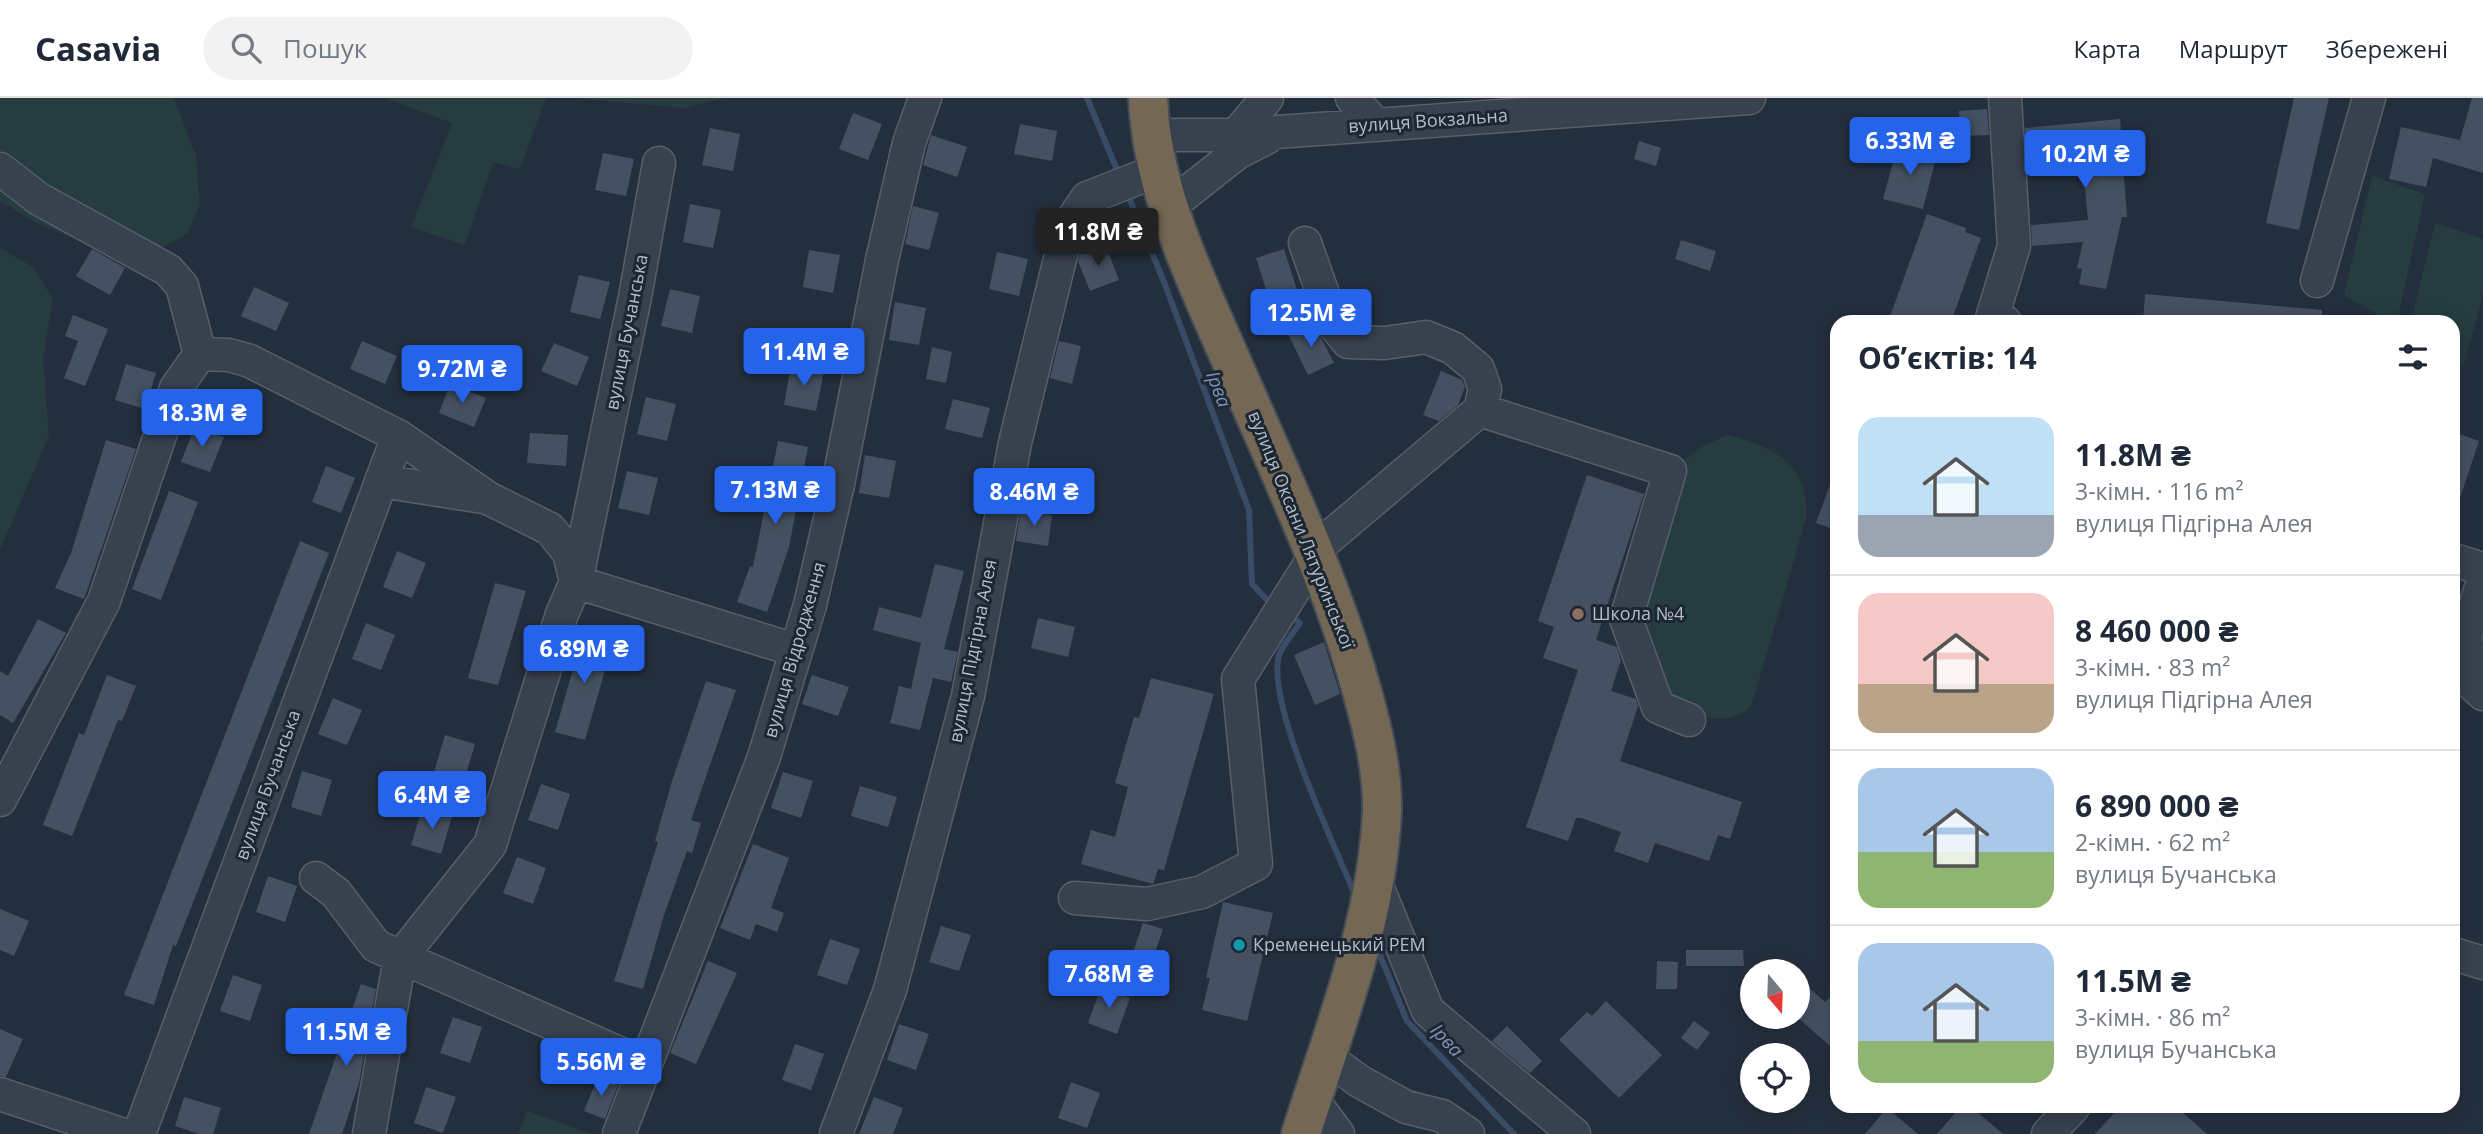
<!DOCTYPE html>
<html lang="uk">
<head>
<meta charset="utf-8">
<style>
  :root { --surface:#fff; --page:#f2f2f3; --text:#1f2937; --muted:#747a83; --line:#e0e1e3; --accent:#2563eb }
  body { margin:0; font-family:"Open Sans",sans-serif; background:var(--page); color:var(--text); height:100vh; display:flex; flex-direction:column; font-size:26px; white-space:nowrap }
  * { box-sizing:border-box; margin:0 }
  p { font-size:23px; color:var(--muted) }
  .icon { flex:none; width:38px; height:38px; fill:none; stroke:currentColor; stroke-width:2; stroke-linecap:round; stroke-linejoin:round }
  .map { position:relative; flex:1; overflow:hidden }
  .drawer { position:absolute; left:1830px; top:217px; width:630px; height:798px; display:flex; flex-direction:column; background:var(--surface); border-radius:21px; box-shadow:0 4px 18px #0003 }
  .drawer>* { flex:none }
  .needle { width:46px; rotate:161deg }
  .fabs { position:absolute; left:1740px; top:861px; display:grid; gap:14px }
  .fabs a { display:grid; place-items:center; width:70px; height:70px; border-radius:50%; background:var(--surface); box-shadow:0 4px 18px #0003; font-size:35px }
  .price { position:absolute; translate:-50% -60px; padding:0 16px; border-radius:7px; background:var(--accent); color:#fff; font-size:23px; line-height:46px; filter:drop-shadow(0 2px 4px #0008) }
  .price::after { content:''; position:absolute; left:50%; top:42px; width:21px; height:16px; margin-left:-10px; background:inherit; clip-path:polygon(0 0,100% 0,50% 100%) }
  .price.on { background:#222; color:#fff }
  ul { padding:0; list-style:none }
  li { display:flex; align-items:center; gap:21px; height:175px; padding:0 28px }
  li+li { border-top:2px solid var(--line) }
  li span { display:grid; place-items:center; flex:none; width:196px; height:140px; border-radius:21px; color:#555 }
  li>.icon { margin-inline-start:auto }
  span .icon { width:84px; height:84px; fill:#fffc; stroke-width:1 }
  li b { font-size:30px }
  h2 { display:flex; justify-content:space-between; align-items:center; height:84px; padding:0 28px; font-size:30px }
  header { display:flex; align-items:center; gap:42px; box-sizing:border-box; height:98px; padding:0 35px; background:var(--surface); border-bottom:2px solid var(--line) }
  header strong { font-size:33px }
  nav { display:flex; gap:38px; margin-inline-start:auto; font-size:24px }
  .search { width:490px; height:63px; background:var(--page); display:flex; align-items:center; gap:18px; box-sizing:border-box; padding:0 24px; border-radius:38px; color:var(--muted); font-size:26px }
  .map>svg:first-child { display:block }
  .green { fill:#263c3f }
  .lines { fill:none; stroke-linecap:round; stroke-linejoin:round }
  .stream { stroke:#394c67; stroke-width:6 }
  .building { fill:#455162 }
  .minor-casing { stroke:#565f6c; stroke-width:35 }
  .highway-casing { stroke:#434c59; stroke-width:42 }
  .minor { stroke:#38414e; stroke-width:32 }
  .highway { stroke:#746855; stroke-width:38 }
  .education-dot { fill:#8d6e63; stroke:#1d2633; stroke-width:2.5 }
  .culture-dot { fill:#0f9aa8; stroke:#1d2633; stroke-width:2.5 }
  .labels { text-anchor:middle; stroke-width:6; stroke-linejoin:round; paint-order:stroke }
  .street-label { font-size:18px; fill:#b4bcc9; stroke:#1d2633 }
  .poi-label { font-size:18px; fill:#b4bcc9; stroke:#1d2633; text-anchor:start }
  .water-label { font-size:19px; font-style:italic; fill:#7c92b1; stroke:#1d2633 }
</style>
</head>
<body>
<header>
<strong>Casavia</strong>
<div class="search"><svg class="icon" aria-label="search" viewBox="0 0 24 24"><circle cx="10" cy="10" r="6"/><path d="M15 15l6 6"/></svg>Пошук</div>
<nav><a>Карта</a><a>Маршрут</a><a>Збережені</a></nav>
</header>
<div class="map">
<svg width="2483" height="1036" viewBox="0 0 2483 1036">
  <rect width="100%" height="100%" fill="#242f3e"/>
  <!-- green -->
  <path class="green" d="M0 0H174L196 58 200 106 188 135 162 150 68 138 36 125 0 103Z
    M384 0H546L520 71 493 64 465 147 411 129 452 25Z
    M573 0H726L685 10Z
    M2372 78 2425 96 2397 224H2390L2344 197Z
    M2435 125 2483 141V196L2463 270 2454 264V224H2411Z
    M0 150 33 169 53 201 43 260 49 338 0 452Z
    M1728 337C1774 348 1811 367 1806 421L1751 609C1719 633 1697 615 1663 602L1635 521 1683 363 1703 348Z
    M527 1013 592 1036H518Z"/>
  <g class="lines">
    <!-- stream -->
    <path class="stream" d="M1087 0 1120 79
      M1127 95 1164 184 1249 412 1252 486 1267 502
      M1296 522 1300 525C1293 536 1279 550 1278 562 1270 613 1334 746 1355 797
      M1379 855 1407 923 1514 1036"/>
  </g>
  <!-- building -->
  <path class="building" d="M2294 0H2329L2299 132 2266 125Z
    M2472 0H2483V75L2433 60 2426 89 2389 81 2401 29 2460 42Z
    M1987 11 1989 37 1960 38 1959 13Z
    M853 15 882 26 868 62 839 51Z
    M2120 21 2127 119H2122L2106 191 2079 186 2082 171 2077 170 2083 144 2032 148 2031 127 2088 122 2083 67 2028 72 2025 30Z
    M1020 26 1057 33 1052 63 1014 56Z
    M710 30 740 36 733 73 702 67Z
    M931 37 967 49 957 79 923 67Z
    M1639 43 1661 50 1656 68 1634 61Z
    M1898 46 1937 56 1923 111 1883 101Z
    M603 55 634 61 626 98 595 92Z
    M690 106 721 112 713 150 683 144Z
    M913 108 939 115 929 152 905 146Z
    M1927 116 1966 130 1965 134 1981 140 1951 224H1888Z
    M1681 142 1716 153 1710 173 1675 161Z
    M1105 146 1119 182 1090 193 1078 163 1080 156Z
    M92 151 125 170 110 197 76 178Z
    M1284 151 1298 195 1270 204 1256 160Z
    M809 152 840 157 833 195 803 189Z
    M997 154 1028 161 1019 198 989 191Z
    M579 177 610 184 600 221 570 214Z
    M254 189 289 205 276 233 241 218Z
    M670 191 700 198 692 235 661 228Z
    M2145 196 2322 212V224H2143Z
    M895 204 926 210 919 247 889 242Z
    M73 217 108 231 85 288 64 280 78 243 65 238Z
    M1313 224 1334 265 1308 277 1288 236Z
    M362 243 397 258 385 286 350 271Z
    M1059 243 1081 248 1072 286 1050 280Z
    M554 245 589 259 577 288 541 273Z
    M932 249 952 254 946 285 926 281Z
    M126 266 156 275 145 311 115 302Z
    M791 267 824 273 816 313 784 307Z
    M1441 273 1462 282 1465 289 1458 307 1439 323 1423 317Z
    M450 286 486 300 474 329 439 315Z
    M646 299 676 306 667 343 637 336Z
    M953 301 990 310 982 340 945 331Z
    M195 328 224 339 210 374 181 364Z
    M2454 334 2479 343 2457 409H2454Z
    M530 335 568 337 566 368 527 365Z
    M106 342 136 351 84 501 55 490 71 455Z
    M778 343 808 349 789 449 767 514 737 504 750 468 753 469Z
    M865 357 896 363 889 400 859 395Z
    M326 368 355 380 341 415 312 404Z
    M627 373 658 380 649 417 618 410Z
    M1835 373H1838V433L1816 425Z
    M1587 377 1644 396 1596 542 1617 549 1621 562 1611 593 1636 601 1638 608 1620 663 1742 704 1730 741 1718 737 1709 763 1655 745 1648 765 1614 753 1621 734 1581 720H1576L1568 743 1526 729 1578 572 1543 560 1554 529 1538 523Z
    M169 393 198 404 161 502 132 491Z
    M1021 412 1052 417 1048 448 1016 443Z
    M300 443 329 455 239 687 176 848 173 847 154 907 124 897Z
    M397 453 426 465 412 500 383 489Z
    M935 466 964 473 944 551 958 554 951 584 933 580 920 632 890 625 899 588 911 591 921 545 873 532 879 509 921 520Z
    M495 485 526 493 498 587 468 580Z
    M1038 520 1075 529 1068 559 1031 550Z
    M38 521 66 535 13 625 0 617V573L8 578Z
    M366 525 395 537 381 572 352 561Z
    M584 533 614 541 585 642 555 634Z
    M1324 544 1340 596 1315 607 1294 557Z
    M107 577 136 588 122 623 118 622 72 738 43 727 79 635 84 637Z
    M812 577 849 589 838 618 802 606Z
    M1151 580 1214 596 1164 772 1158 771 1153 786 1081 766 1091 732 1115 739 1128 689 1115 685 1134 619 1139 620Z
    M706 583 736 592 691 722 701 725 692 755 687 753 664 817 643 891 614 883 658 744 655 743 672 683Z
    M333 600 362 612 347 647 318 636Z
    M445 637 475 646 464 683 434 674Z
    M302 673 332 682 321 718 291 709Z
    M783 674 813 683 801 720 771 710Z
    M541 686 570 696 558 732 528 722Z
    M860 688 897 699 888 729 851 718Z
    M422 711 452 719 441 756 411 747Z
    M753 746 789 760 771 810 784 815 777 834 756 826 750 842 720 830Z
    M517 759 546 770 533 806 503 795Z
    M268 778 297 788 285 824 256 814Z
    M1223 804 1273 815 1247 923 1202 912 1210 880H1206Z
    M0 811 29 823 14 858 0 852Z
    M1143 825 1163 831 1149 873 1129 866Z
    M941 828 971 837 959 873 929 864Z
    M830 841 860 851 847 887 817 877Z
    M1686 852H1743L1744 868H1686Z
    M708 863 737 875 696 966 670 955Z
    M1657 863 1678 864 1677 891H1656Z
    M233 877 262 887 250 923 220 913Z
    M1797 879 1825 904 1838 891V955L1797 919Z
    M361 886 376 891 359 985 342 1036H309Z
    M1101 889 1130 900 1117 936 1088 925Z
    M1606 903 1662 957 1619 1000 1559 942 1587 914 1592 918Z
    M453 919 482 929 470 965 440 955Z
    M1694 923 1710 935 1697 952 1681 940Z
    M899 926 929 936 916 972 887 962Z
    M1507 928 1542 963 1530 975 1492 943Z
    M0 931 23 941 6 979 0 978Z
    M795 946 824 956 811 992 782 982Z
    M598 979 618 987 605 1021 584 1013Z
    M1071 984 1100 995 1087 1030 1058 1020Z
    M426 989 456 999 443 1035 414 1025Z
    M184 999 221 1010 213 1036H199L175 1028Z
    M874 999 903 1010 893 1036H859Z
    M1961 1008H1970L2003 1036H1937Z
    M2125 1008H2175L2207 1036H2095L2116 1013 2119 1015Z
    M1887 1010 1918 1036H1865Z"/>
  <g class="lines">
    <!-- minor casing -->
    <g class="minor-casing">
      <path id="minor" d="M1352 0 1376 27
        M1150 37H1236L1749 0
        M1236 37 1267 0
        M0 71 39 101 168 172 182 188 200 256
        M1170 108 1237 55 1268 39
        M1305 145 1334 227 1348 244 1385 245 1426 239 1453 250 1478 271 1485 291 1480 312
        M2317 183 2369 0
        M2005 224 1992 220 2014 148 2005 0
        M381 383 483 399
        M1310 445 1325 443 1480 312 1670 373 1626 521 1658 609 1689 622
        M2454 462 2483 471
        M2483 483 2466 537 2471 585 2483 596
        M0 702 104 503 176 290 200 256 229 257 250 263 398 338 488 400 550 431 569 455 576 484 795 552
        M316 780 336 795 376 848 644 966
        M1375 783 1428 913 1574 1036
        M1075 800 1147 806 1202 794 1256 766 1238 581 1315 458
        M2454 856 2483 865
        M1325 958 1359 983 1406 1009 1442 1018 1468 1036
        M0 996 121 1036
        M1312 1001 1338 1036
        M139 1036 398 338
        M369 1036 400 860 490 747 562 516 576 484 635 199 659 65
        M619 1036 764 659 810 507 838 386 882 162 909 45 925 0
        M836 1036 890 892 968 598 1015 345 1068 128 1087 100 1159 72
        M2048 1036 2074 1008"/>
    </g>
    <!-- highway casing -->
    <g class="highway-casing">
      <path id="highway" d="M1148 0C1152 95 1197 184 1234 269 1280 375 1330 479 1361 590 1372 629 1383 672 1382 713 1377 826 1334 930 1301 1036"/>
    </g>
    <!-- minor -->
    <use href="#minor" class="minor"/>
    <!-- highway -->
    <use href="#highway" class="highway"/>
  </g>
  <!-- markers -->
  <circle class="education-dot" cx="1578" cy="516" r="7"/>
  <circle class="culture-dot" cx="1239" cy="847" r="7"/>
  <g class="labels">
    <!-- street labels -->
    <g class="street-label">
      <text transform="translate(1428 23) rotate(-4)" y="6">вулиця Вокзальна</text>
      <text transform="translate(627 234) rotate(-79)" y="6">вулиця Бучанська</text>
      <text transform="translate(1301 432) rotate(68)" y="6">вулиця Оксани Лятуринської</text>
      <text transform="translate(795 552) rotate(-74)" y="6">вулиця Відродження</text>
      <text transform="translate(973 553) rotate(-79)" y="6">вулиця Підгірна Алея</text>
      <text transform="translate(268 687) rotate(-70)" y="6">вулиця Бучанська</text>
    </g>
    <!-- poi labels -->
    <g class="poi-label">
      <text x="1592" y="522">Школа №4</text>
      <text x="1253" y="853">Кременецький РЕМ</text>
    </g>
    <!-- water labels -->
    <g class="water-label">
      <text transform="translate(1219 291) rotate(69)" y="7">Ірва</text>
      <text transform="translate(1447 942) rotate(47)" y="7">Ірва</text>
    </g>
  </g>
</svg>
<div class="fabs">
<a><svg class="needle" viewBox="-14 -14 28 28"><path d="M0-13l5 13h-10z" fill="#e53935"/><path d="M0 13l5-13h-10z" fill="#747a83"/></svg></a>
<a><svg class="icon" aria-label="locate" viewBox="0 0 24 24"><circle cx="12" cy="12" r="6"/><path d="M12 2v4M12 18v4M2 12h4M18 12h4"/></svg></a>
</div>
<b class="price" style="left:1910px;top:79px">6.33M ₴</b>
<b class="price" style="left:2085px;top:92px">10.2M ₴</b>
<b class="price on" style="left:1098px;top:170px">11.8M ₴</b>
<b class="price" style="left:1311px;top:251px">12.5M ₴</b>
<b class="price" style="left:804px;top:290px">11.4M ₴</b>
<b class="price" style="left:462px;top:307px">9.72M ₴</b>
<b class="price" style="left:202px;top:351px">18.3M ₴</b>
<b class="price" style="left:775px;top:428px">7.13M ₴</b>
<b class="price" style="left:1034px;top:430px">8.46M ₴</b>
<b class="price" style="left:584px;top:587px">6.89M ₴</b>
<b class="price" style="left:432px;top:733px">6.4M ₴</b>
<b class="price" style="left:1109px;top:912px">7.68M ₴</b>
<b class="price" style="left:346px;top:970px">11.5M ₴</b>
<b class="price" style="left:601px;top:1000px">5.56M ₴</b>
<section class="drawer">
<h2>Об’єктів: 14<svg class="icon" aria-label="filters" viewBox="0 0 24 24"><path d="M4 7h16M4 17h16"/><circle cx="9" cy="7" r="2"/><circle cx="15" cy="17" r="2"/></svg></h2>
<ul>
<li><span style="background:linear-gradient(#bfe0f5 70%,#9aa5b1 0)"><svg class="icon" aria-label="home" viewBox="0 0 24 24"><path d="M3 11l9-7 9 7M6 9v11h12V9"/></svg></span><div><b>11.8M ₴</b><p>3-кімн. · 116 m²</p><p>вулиця Підгірна Алея</p></div></li>
<li><span style="background:linear-gradient(#f6c9c9 65%,#b9a48a 0)"><svg class="icon" aria-label="home" viewBox="0 0 24 24"><path d="M3 11l9-7 9 7M6 9v11h12V9"/></svg></span><div><b>8 460 000 ₴</b><p>3-кімн. · 83 m²</p><p>вулиця Підгірна Алея</p></div></li>
<li><span style="background:linear-gradient(#a9c7e8 60%,#8fb573 0)"><svg class="icon" aria-label="home" viewBox="0 0 24 24"><path d="M3 11l9-7 9 7M6 9v11h12V9"/></svg></span><div><b>6 890 000 ₴</b><p>2-кімн. · 62 m²</p><p>вулиця Бучанська</p></div></li>
<li><span style="background:linear-gradient(#a9c7e8 70%,#8fb573 0)"><svg class="icon" aria-label="home" viewBox="0 0 24 24"><path d="M3 11l9-7 9 7M6 9v11h12V9"/></svg></span><div><b>11.5M ₴</b><p>3-кімн. · 86 m²</p><p>вулиця Бучанська</p></div></li>
</ul>
</section>
</div>
</body>
</html>
